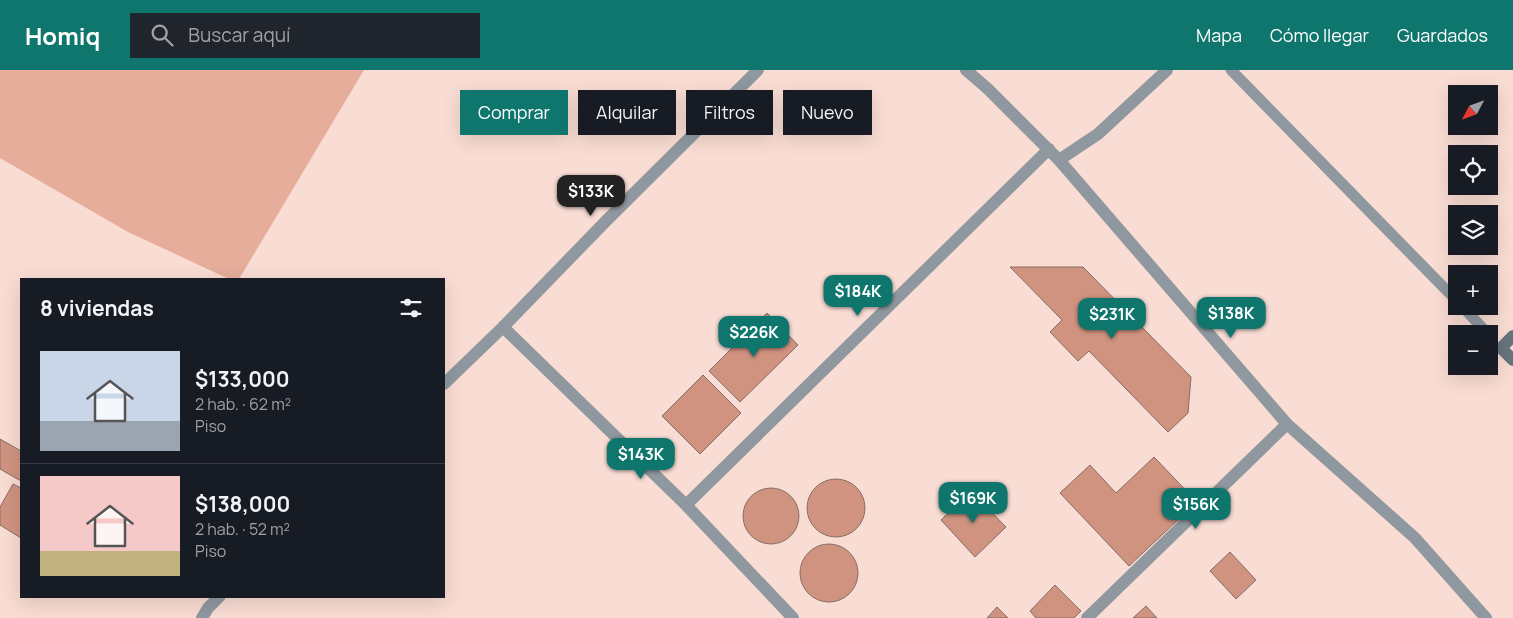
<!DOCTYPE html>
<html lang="es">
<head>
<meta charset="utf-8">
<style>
  :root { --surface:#171b24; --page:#20242c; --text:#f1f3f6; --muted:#9ea1a6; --line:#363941; --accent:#0f766e }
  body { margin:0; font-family:Manrope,sans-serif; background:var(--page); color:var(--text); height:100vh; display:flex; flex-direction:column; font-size:19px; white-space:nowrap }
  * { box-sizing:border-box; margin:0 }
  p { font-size:16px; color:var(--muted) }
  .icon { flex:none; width:28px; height:28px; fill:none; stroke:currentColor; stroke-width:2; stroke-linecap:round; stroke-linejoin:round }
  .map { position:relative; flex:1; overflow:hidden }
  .panel { position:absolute; left:20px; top:208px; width:425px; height:320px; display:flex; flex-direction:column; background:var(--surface); border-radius:0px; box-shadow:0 5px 20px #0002 }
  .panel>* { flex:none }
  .top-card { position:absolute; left:460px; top:20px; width:475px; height:45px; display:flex; gap:10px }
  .needle { width:32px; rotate:229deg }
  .buttons { position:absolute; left:1448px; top:15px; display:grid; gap:10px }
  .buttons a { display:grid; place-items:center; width:50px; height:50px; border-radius:0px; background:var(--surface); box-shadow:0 5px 20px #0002; font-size:25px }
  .price { position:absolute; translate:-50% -42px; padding:0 11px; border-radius:10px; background:var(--accent); color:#fff; font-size:16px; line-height:32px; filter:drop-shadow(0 1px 2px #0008) }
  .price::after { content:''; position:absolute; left:50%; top:30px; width:15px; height:11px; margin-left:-8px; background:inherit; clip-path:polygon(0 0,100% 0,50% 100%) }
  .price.current { background:#222; color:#fff }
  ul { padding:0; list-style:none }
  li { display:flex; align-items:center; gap:15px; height:125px; padding:0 20px }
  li+li { border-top:1px solid var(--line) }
  li span { display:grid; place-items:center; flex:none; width:140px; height:100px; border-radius:0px; color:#555 }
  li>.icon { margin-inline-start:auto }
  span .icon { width:60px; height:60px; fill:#fffc; stroke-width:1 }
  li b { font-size:21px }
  h2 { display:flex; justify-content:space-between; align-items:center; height:60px; padding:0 20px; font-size:21px }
  .pill { padding:0 18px; border-radius:0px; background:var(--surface); box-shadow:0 5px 20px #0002; font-size:18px; line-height:45px }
  .pill.current { background:var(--accent); color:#fff }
  header { display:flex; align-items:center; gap:30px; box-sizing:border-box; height:70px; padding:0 25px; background:var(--accent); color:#fff }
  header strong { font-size:24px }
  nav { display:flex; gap:28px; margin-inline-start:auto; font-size:18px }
  .search { width:350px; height:45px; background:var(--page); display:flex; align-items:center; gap:12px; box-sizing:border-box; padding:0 18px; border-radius:0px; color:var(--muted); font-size:19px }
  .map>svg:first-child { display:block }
  .green { fill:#e6ad9b }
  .building { fill:#d09380; stroke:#866d65 }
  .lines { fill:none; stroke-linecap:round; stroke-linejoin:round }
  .lane { stroke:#8f989f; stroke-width:11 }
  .street { stroke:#8f989f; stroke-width:12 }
  .secondary { stroke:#66747e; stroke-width:12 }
</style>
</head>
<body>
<header>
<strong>Homiq</strong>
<div class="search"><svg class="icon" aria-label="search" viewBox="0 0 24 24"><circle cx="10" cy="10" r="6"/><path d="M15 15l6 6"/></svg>Buscar aquí</div>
<nav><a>Mapa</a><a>Cómo llegar</a><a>Guardados</a></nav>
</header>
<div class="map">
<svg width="1513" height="548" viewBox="0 0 1513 548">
  <rect width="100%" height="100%" fill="#f9dcd3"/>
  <!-- green -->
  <path class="green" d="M0 0H364L239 209H229L128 162 0 88Z"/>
  <!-- building -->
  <path class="building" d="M1010 197H1083L1191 307 1188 343 1168 362 1089 281 1078 291 1050 262 1062 250Z
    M767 243 798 275 740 332 709 301Z
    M703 305 741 343 700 384 662 346Z
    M0 369 21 381V411L0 399Z
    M1154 387 1197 432 1129 496 1060 423 1090 395 1116 423Z
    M807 438a29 29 0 1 1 58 0a29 29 0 1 1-58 0Z
    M13 414 21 418V468L0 455V437Z
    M743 446a28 28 0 1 1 56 0a28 28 0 1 1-56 0Z
    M971 421 1006 457 975 487 941 450Z
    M800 503a29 29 0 1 1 58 0a29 29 0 1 1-58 0Z
    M1230 482 1256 510 1236 529 1210 501Z
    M1055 515 1081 541 1074 548H1036L1030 541Z
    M1146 536 1157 548H1133Z
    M997 537 1008 548H987Z"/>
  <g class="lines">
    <!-- lane -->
    <path class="lane" d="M1231 0 1456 230
      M1462 236 1488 264"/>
    <!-- street -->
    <path class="street" d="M966 0 988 19 1059 90 1287 354 1415 468 1486 548
      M1059 90 1098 64 1167 0
      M503 257 686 435 793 548
      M444 314 503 257 606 151 758 0
      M686 435 1049 79
      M202 548 208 538 220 526
      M1087 548 1287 354"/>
    <!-- secondary -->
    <path class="secondary" d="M1513 266 1501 278 1513 290"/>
  </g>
</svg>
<div class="buttons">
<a><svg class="needle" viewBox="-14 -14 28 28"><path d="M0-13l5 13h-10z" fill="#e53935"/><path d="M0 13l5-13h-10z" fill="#9ea1a6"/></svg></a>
<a><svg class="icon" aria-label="locate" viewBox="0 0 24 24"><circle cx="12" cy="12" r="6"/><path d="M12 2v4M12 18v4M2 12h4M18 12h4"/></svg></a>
<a><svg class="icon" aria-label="layers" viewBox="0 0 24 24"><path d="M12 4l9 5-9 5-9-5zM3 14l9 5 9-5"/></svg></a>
<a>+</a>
<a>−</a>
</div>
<b class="price current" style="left:591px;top:147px">$133K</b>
<b class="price" style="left:858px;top:247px">$184K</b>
<b class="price" style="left:1231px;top:269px">$138K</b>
<b class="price" style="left:1112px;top:270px">$231K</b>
<b class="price" style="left:754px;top:288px">$226K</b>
<b class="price" style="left:641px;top:410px">$143K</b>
<b class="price" style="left:973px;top:454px">$169K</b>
<b class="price" style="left:1196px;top:460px">$156K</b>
<div class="top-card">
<a class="pill current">Comprar</a>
<a class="pill">Alquilar</a>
<a class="pill">Filtros</a>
<a class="pill">Nuevo</a>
</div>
<section class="panel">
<h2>8 viviendas<svg class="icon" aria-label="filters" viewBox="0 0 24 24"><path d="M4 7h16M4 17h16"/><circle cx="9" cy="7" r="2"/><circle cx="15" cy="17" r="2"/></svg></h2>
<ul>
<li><span style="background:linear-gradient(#c9d6e8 70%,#9aa5b1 0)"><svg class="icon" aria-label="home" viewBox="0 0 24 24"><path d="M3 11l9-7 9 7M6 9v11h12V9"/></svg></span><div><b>$133,000</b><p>2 hab. · 62 m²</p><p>Piso</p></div></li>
<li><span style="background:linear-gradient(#f6c9c9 75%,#c2b280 0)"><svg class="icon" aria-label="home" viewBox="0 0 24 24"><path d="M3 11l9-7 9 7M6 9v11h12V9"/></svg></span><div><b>$138,000</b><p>2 hab. · 52 m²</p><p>Piso</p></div></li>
</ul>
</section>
</div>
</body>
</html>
